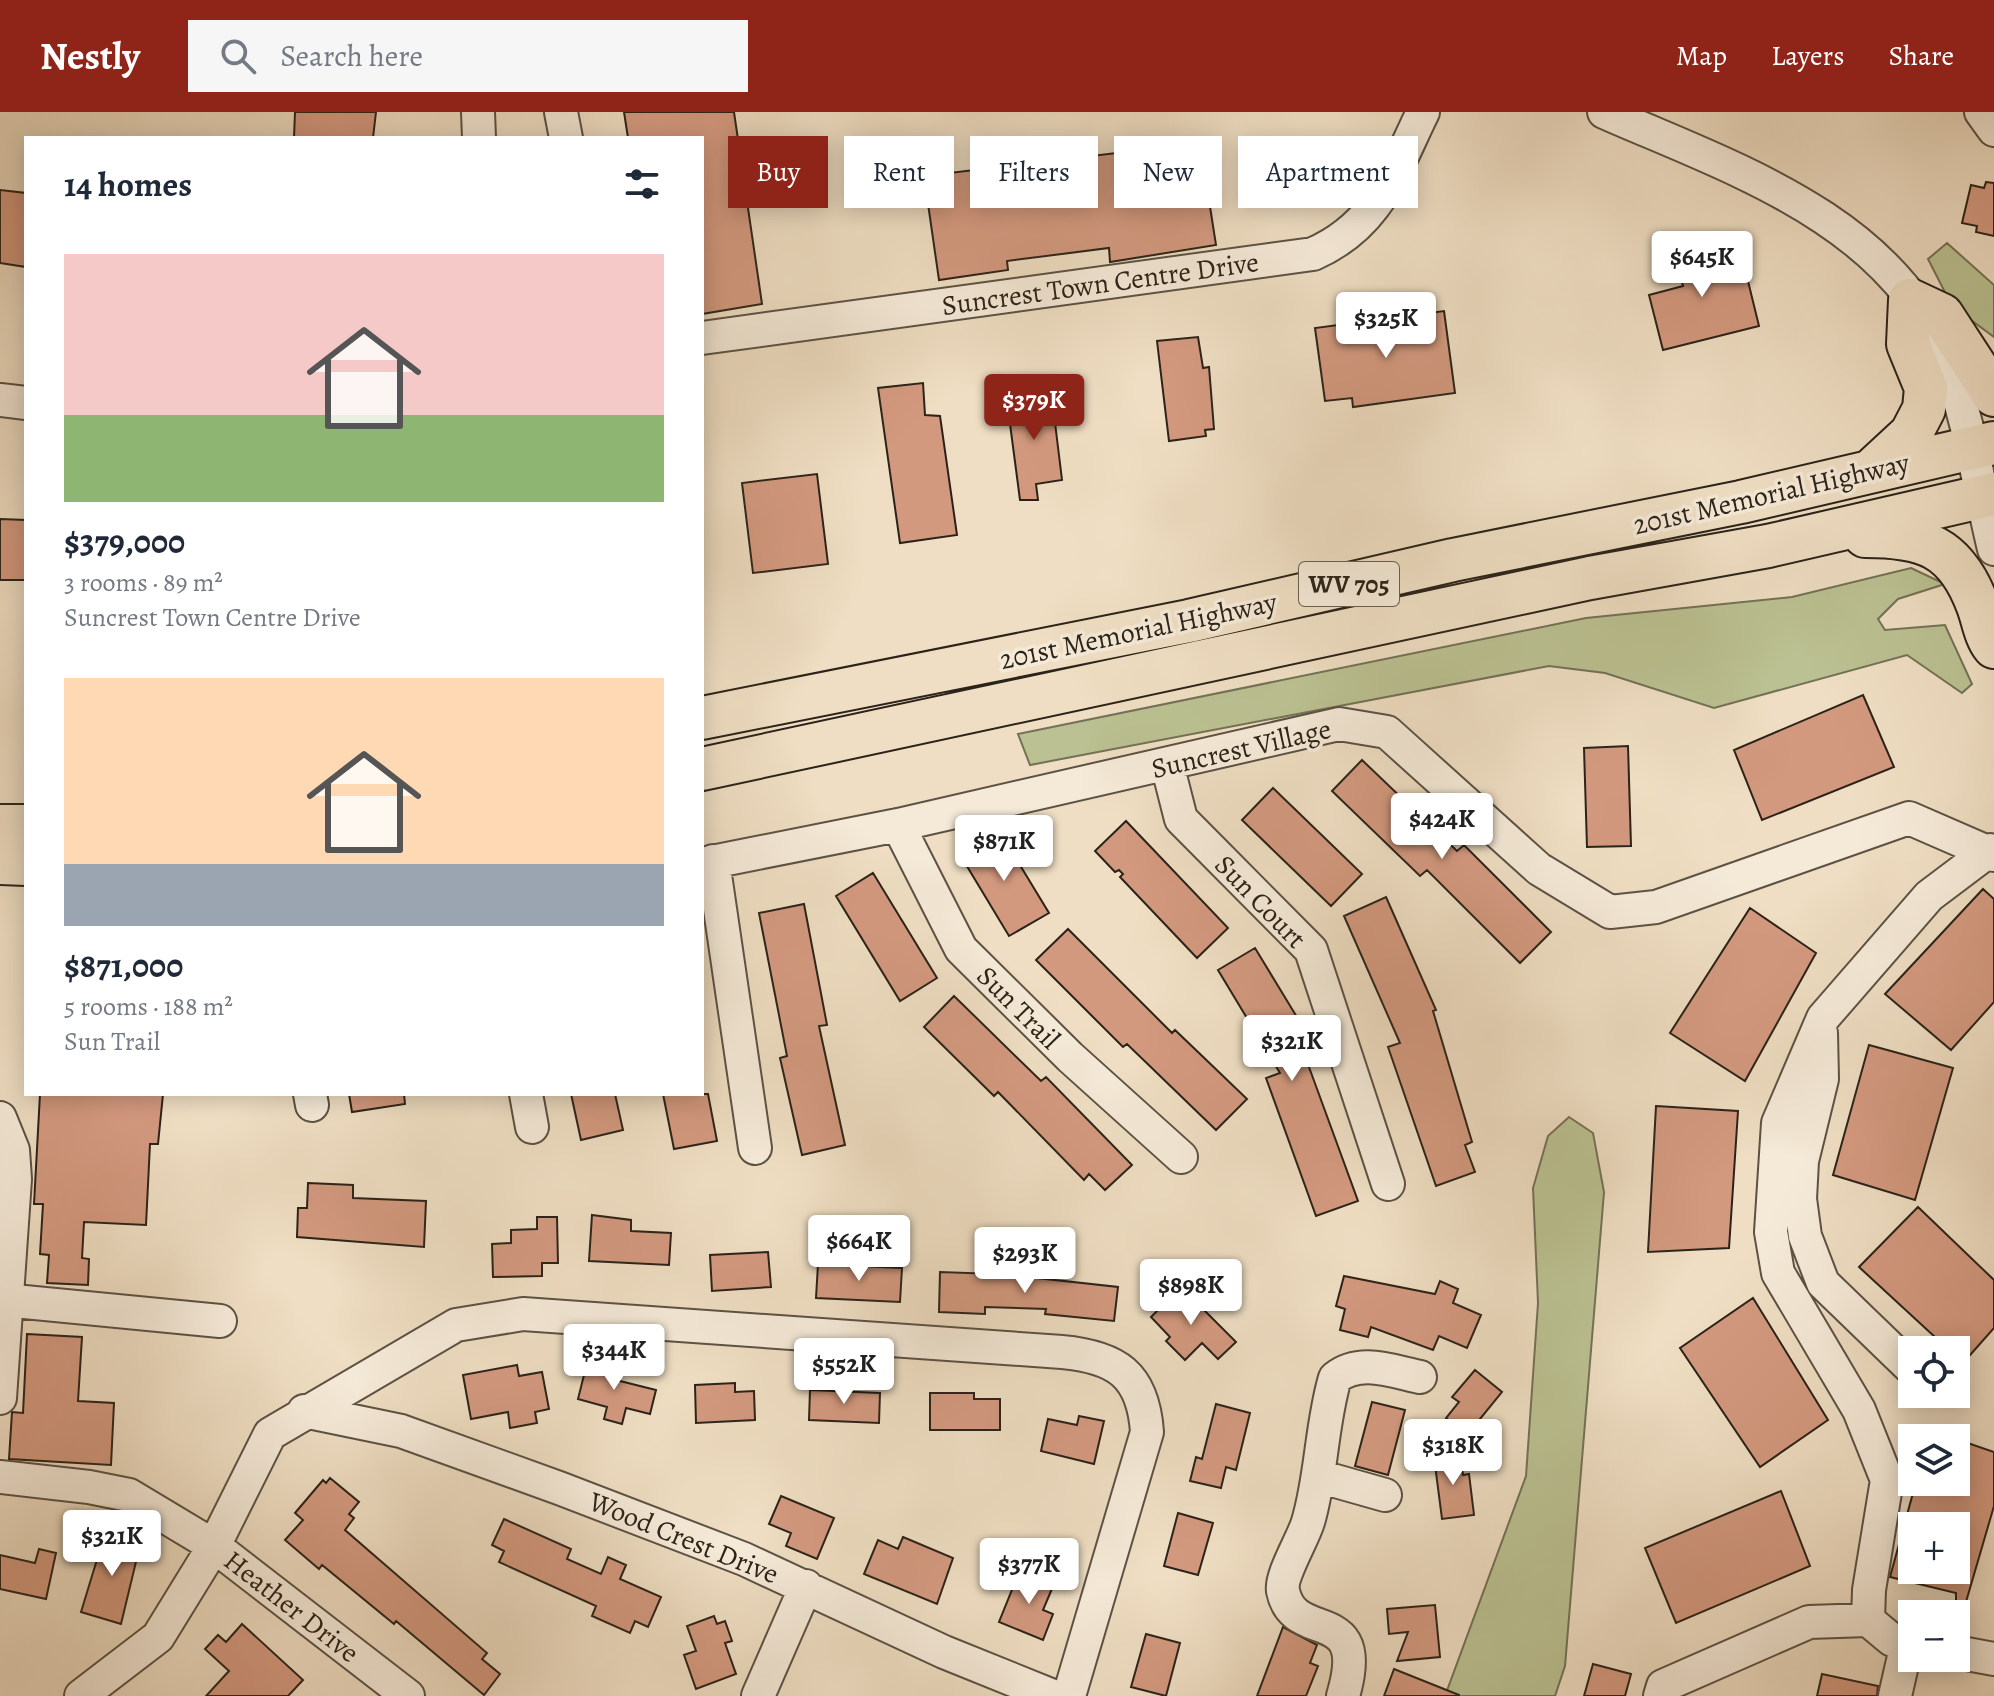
<!DOCTYPE html>
<html lang="en">
<head>
<meta charset="utf-8">
<style>
  :root { --surface:#fff; --page:#f6f6f7; --text:#1f2937; --muted:#747a83; --accent:#8f2418 }
  body { margin:0; font-family:Alegreya,serif; background:var(--page); color:var(--text); height:100vh; display:flex; flex-direction:column; font-size:30px; white-space:nowrap }
  * { box-sizing:border-box; margin:0 }
  p { font-size:26px; color:var(--muted) }
  .icon { flex:none; width:44px; height:44px; fill:none; stroke:currentColor; stroke-width:2; stroke-linecap:round; stroke-linejoin:round }
  .map { position:relative; flex:1; overflow:hidden }
  .sheet { position:absolute; left:24px; top:24px; width:680px; height:960px; display:flex; flex-direction:column; background:var(--surface); border-radius:0px; box-shadow:0 4px 20px #0003 }
  .sheet>* { flex:none }
  .guide { position:absolute; left:728px; top:24px; width:760px; height:72px; display:flex; gap:16px }
  .tools { position:absolute; left:1898px; top:1224px; display:grid; gap:16px }
  .tools a { display:grid; place-items:center; width:72px; height:72px; border-radius:0px; background:var(--surface); box-shadow:0 4px 20px #0003; font-size:40px }
  .price { position:absolute; translate:-50% -68px; padding:0 18px; border-radius:8px; background:#fff; color:#222; font-size:26px; line-height:52px; filter:drop-shadow(0 2px 4px #0008) }
  .price::after { content:''; position:absolute; left:50%; top:48px; width:24px; height:18px; margin-left:-12px; background:inherit; clip-path:polygon(0 0,100% 0,50% 100%) }
  .price.active { background:var(--accent); color:#fff }
  ul { padding:0; list-style:none }
  li { display:grid; align-content:center; gap:16px; height:424px; padding:0 40px }
  li span { display:grid; place-items:center; height:248px; border-radius:0px; color:#555 }
  li>.icon { margin-inline-start:auto }
  span .icon { width:144px; height:144px; fill:#fffc; stroke-width:1 }
  li b { font-size:34px }
  h2 { display:flex; justify-content:space-between; align-items:center; height:96px; padding:0 40px; font-size:34px }
  .tag { padding:0 28px; border-radius:0px; background:var(--surface); box-shadow:0 4px 20px #0003; font-size:28px; line-height:72px }
  .tag.active { background:var(--accent); color:#fff }
  header { display:flex; align-items:center; gap:48px; box-sizing:border-box; height:112px; padding:0 40px; background:var(--accent); color:#fff }
  header strong { font-size:38px }
  nav { display:flex; gap:44px; margin-inline-start:auto; font-size:28px }
  .search { width:560px; height:72px; background:var(--page); display:flex; align-items:center; gap:20px; box-sizing:border-box; padding:0 28px; border-radius:0px; color:var(--muted); font-size:30px }
  .map>svg:first-child { display:block }
  .green { fill:#bbc192; stroke:#737256; stroke-width:2 }
  .building { fill:#d3997f; stroke:#2b2319; stroke-width:2; fill-rule:evenodd }
  .lines { fill:none; stroke-linecap:round; stroke-linejoin:round }
  .minor-casing { stroke:#5c5244; stroke-width:36 }
  .major-casing { stroke:#2b2319; stroke-width:46 }
  .minor { stroke:#f5ead8; stroke-width:32 }
  .major { stroke:#efdec3; stroke-width:42 }
  .labels { text-anchor:middle; stroke-width:7; stroke-linejoin:round; paint-order:stroke }
  .shield { fill:#f5ead8; stroke:#685f52; stroke-width:2 }
  .shield-label { font-size:26px; font-weight:bold; fill:#2b2319 }
  .street-label { font-size:28px; fill:#2b2319; stroke:#f5ead8 }
</style>
</head>
<body>
<header>
<strong>Nestly</strong>
<div class="search"><svg class="icon" aria-label="search" viewBox="0 0 24 24"><circle cx="10" cy="10" r="6"/><path d="M15 15l6 6"/></svg>Search here</div>
<nav><a>Map</a><a>Layers</a><a>Share</a></nav>
</header>
<div class="map">
<svg width="1994" height="1584" viewBox="0 0 1994 1584">
  <rect width="100%" height="100%" fill="#efdec3"/>
  <filter id="stains"><feTurbulence type="fractalNoise" baseFrequency=".0025" numOctaves="4"/><feColorMatrix values="0 0 0 0 .2 0 0 0 0 .09 0 0 0 0 .02 0 0 0 .5 -.17"/></filter>
  <radialGradient id="worn" r=".72"><stop offset=".6" stop-color="#630" stop-opacity="0"/><stop offset="1" stop-color="#630" stop-opacity=".3"/></radialGradient>
  <!-- green -->
  <path class="green" d="M1947 131 1994 173V225L1952 194 1928 147Z
    M1911 456 1945 472 1898 487 1878 507 1885 518 1945 513 1972 572 1962 581 1907 543 1714 596 1605 561 1549 554 1030 653 1018 622 1586 506 1792 485Z
    M1569 1005 1593 1021 1604 1080 1565 1554 1555 1584H1445L1526 1364 1538 1191 1533 1076 1548 1024Z"/>
  <!-- building -->
  <path class="building" d="M295 0H376L373 26H294Z
    M624 0H734L762 192 702 202V26H628Z
    M1200 31 1216 133 1110 150 1109 136 1007 149 1008 158 939 168 924 64Z
    M1986 70 1994 71V124L1976 120 1977 114 1962 111 1971 73 1984 76Z
    M0 78 26 81V155L0 151Z
    M1711 124 1722 167 1746 161 1759 214 1663 238 1649 183 1683 174 1673 134Z
    M1444 199 1455 281 1353 295 1352 286 1325 289 1315 216Z
    M1198 225 1203 256 1209 255 1214 317 1205 318 1206 324 1169 329 1157 229Z
    M923 271 925 303 940 304 957 423 900 431 878 276Z
    M1051 278 1062 368 1036 372 1038 388H1020L1007 289 1022 287 1021 282Z
    M817 362 828 452 753 461 742 371Z
    M0 407 26 408V468H0Z
    M1863 583 1894 655 1762 708 1734 638Z
    M1628 634 1631 734 1587 735 1584 636Z
    M1362 648 1457 739 1464 733 1551 820 1520 851 1427 758 1420 764 1332 679Z
    M1273 676 1362 762 1331 794 1242 708Z
    M1126 709 1228 816 1197 846 1120 765 1123 762 1119 758 1115 760 1095 739Z
    M998 717 1049 801 1009 824 959 741Z
    M873 761 937 866 900 889 836 784Z
    M1983 777 1994 787V890L1951 938 1885 882Z
    M1386 785 1436 898 1433 899 1472 1030 1465 1033 1475 1060 1436 1074 1388 935 1400 931 1344 804Z
    M804 792 827 913 819 914 845 1033 802 1043 780 946 787 944 759 801Z
    M1750 796 1816 841 1745 969 1670 921Z
    M1068 817 1172 921 1175 918 1247 987 1216 1018 1127 932 1123 935 1036 848Z
    M1255 836 1306 920 1298 925 1358 1089 1316 1104 1266 966 1280 961 1218 858Z
    M954 884 1041 969 1046 965 1132 1053 1105 1078 1089 1062 1084 1068 998 980 994 984 924 915Z
    M1869 933 1953 956 1915 1088 1833 1063Z
    M40 982H163L158 1032H150L146 1113 84 1110 82 1146 89 1147 88 1173 47 1171 49 1143 40 1142 43 1092H34Z
    M349 982H404L405 992 352 1000Z
    M571 982H615L623 1018 581 1028Z
    M663 982H708L717 1029 674 1037Z
    M1656 994 1738 999 1729 1136 1648 1140Z
    M308 1071 353 1073V1086L426 1089 424 1135 297 1125 298 1096H307Z
    M1918 1095 1994 1168V1216L1963 1251 1956 1245V1238H1949L1859 1155Z
    M592 1103 631 1108V1119L671 1121 669 1153 589 1149Z
    M537 1105H557L558 1151H542V1164L493 1165 492 1132 511 1131V1118L537 1117Z
    M768 1140 771 1175 712 1179 710 1143Z
    M818 1152 902 1156 900 1190 816 1186Z
    M996 1153 1020 1154 1019 1164 1118 1175 1114 1209 1045 1202 1046 1197 985 1195V1202L939 1200 940 1160 996 1162Z
    M1344 1164 1435 1182 1440 1169 1458 1177 1453 1191 1481 1203 1467 1236 1439 1224 1433 1238 1371 1215 1368 1225 1340 1218 1345 1197 1336 1194Z
    M1181 1175 1236 1230 1218 1247 1202 1231 1185 1248 1166 1229 1170 1225 1151 1205Z
    M1753 1186 1828 1308 1760 1355 1680 1236Z
    M27 1222 82 1225 78 1289 114 1291 111 1353 9 1347 12 1300 23 1301Z
    M588 1247 619 1254 616 1268 656 1278 650 1302 626 1296 622 1312 604 1307 607 1295 578 1287Z
    M517 1253 519 1264 542 1260 549 1297 535 1300 537 1311 510 1316 508 1300 471 1307 463 1263Z
    M1475 1258 1502 1280 1467 1323 1446 1306 1459 1290 1452 1285Z
    M735 1271V1280L754 1279 755 1308 696 1311 695 1273Z
    M810 1278 880 1281 879 1311 809 1308Z
    M930 1281H974V1287H1000V1318H930Z
    M1372 1290 1405 1298 1388 1363 1355 1354Z
    M1216 1292 1250 1301 1236 1358 1226 1355 1221 1376 1190 1369 1196 1345 1202 1347Z
    M1079 1304 1104 1309 1094 1352 1041 1339 1048 1307 1077 1313Z
    M1956 1327 1994 1340V1394L1961 1507H1956V1481L1890 1465 1916 1370H1956ZM1912 1414H1956V1458H1912Z
    M1460 1341 1463 1363 1469 1362 1474 1403 1442 1407 1434 1345Z
    M330 1366 359 1390 349 1402 354 1406 345 1418 487 1541 482 1547 500 1562 484 1583 396 1509 394 1512 322 1453 319 1457 285 1428 303 1408 295 1401 323 1368 326 1371Z
    M1781 1379 1810 1454 1676 1511 1645 1436Z
    M781 1384 834 1406 817 1447 786 1434 791 1421 769 1412Z
    M1178 1401 1213 1411 1198 1463 1164 1454Z
    M504 1407 571 1437 567 1447 601 1462 608 1445 626 1453 620 1467 661 1485 648 1515 635 1509 630 1521 592 1504 596 1494 499 1450 504 1439 492 1433Z
    M106 1418 141 1429 121 1512 81 1500Z
    M903 1425 953 1446 937 1492 864 1462 878 1428 898 1437Z
    M39 1437 56 1441 46 1487 0 1477V1443L35 1451Z
    M1020 1458 1054 1472 1043 1498 1053 1502 1043 1528 999 1510Z
    M1435 1493 1440 1545 1397 1549 1408 1520 1389 1522 1387 1497Z
    M714 1504 717 1512 725 1509 732 1529 725 1531 736 1562 696 1577 684 1543 696 1539 687 1514Z
    M242 1512 303 1568 288 1584H206L229 1559 205 1537 218 1523 226 1530Z
    M1283 1515 1317 1533 1310 1551 1318 1554 1306 1584H1257Z
    M1146 1522 1180 1531 1166 1584 1131 1575Z
    M1593 1552 1631 1562 1625 1584H1584Z
    M1394 1557 1459 1583V1584H1384Z
    M1822 1562 1878 1574 1877 1584H1817Z"/>
  <g class="lines">
    <!-- minor casing -->
    <g class="minor-casing">
      <path id="minor" d="M478 0 479 26
        M561 0 566 26
        M1604 0C1729 55 1891 107 1946 247 1969 307 1979 375 1994 437
        M1981 0 1994 18
        M702 226 1313 142C1379 113 1393 61 1423 0
        M0 288 26 291
        M1167 652 1181 707 1311 838 1388 1072
        M898 713 961 837 1070 945 1181 1045
        M713 749 755 1036
        M702 752 898 713 1339 612 1387 620 1539 757 1610 800 1656 795 1909 706 1994 743
        M1821 921 1822 967 1802 1049 1800 1087 1805 1124 1823 1171 1912 1257
        M310 982 312 993
        M526 982 532 1015
        M0 1006 13 1038 15 1067 0 1286
        M4 1188 220 1209
        M304 1299 401 1319 559 1376 744 1447 944 1540 1053 1584
        M1318 1364 1385 1383
        M0 1365 89 1375 129 1383 214 1434 408 1584
        M1912 1532 1892 1528 1868 1508 1869 1478 1887 1368 1859 1298 1778 1161 1771 1120 1778 1011 1823 906 1929 784 1990 738
        M1956 1540 1994 1547
        M81 1584 158 1525 214 1434 270 1322 456 1213 523 1202 1062 1240C1116 1245 1143 1262 1147 1320L1069 1584
        M758 1584 806 1474
        M1343 1584C1371 1489 1294 1534 1283 1479 1280 1464 1303 1427 1308 1410 1322 1363 1321 1313 1335 1266 1360 1246 1391 1259 1420 1265
        M1660 1584 1663 1574 1809 1510 1868 1508
        M1895 1584 1907 1531"/>
    </g>
    <!-- major casing -->
    <g class="major-casing">
      <path id="major" d="M1871 359 1911 322 1924 297 1926 276 1908 232 1910 188 1942 203 1994 283
        M1865 424C1924 424 1956 434 1978 494 1983 507 1985 524 1994 535
        M702 606 1189 509 1453 448 1741 390 1994 331
        M702 657 1590 466 1768 434 1994 382
        M0 714H26
        M0 751 26 752"/>
    </g>
    <!-- minor -->
    <use href="#minor" class="minor"/>
    <!-- major -->
    <use href="#major" class="major"/>
  </g>
  <g class="labels">
    <!-- shield labels -->
    <rect class="shield" x="1299" y="450" width="100" height="44" rx="6"/>
    <g class="shield-label">
      <text x="1349" y="481">WV 705</text>
    </g>
    <!-- street labels -->
    <g class="street-label">
      <text transform="translate(1100 171) rotate(-8)" y="10">Suncrest Town Centre Drive</text>
      <text transform="translate(1771 381) rotate(-13)" y="10">201st Memorial Highway</text>
      <text transform="translate(1138 518) rotate(-12)" y="10">201st Memorial Highway</text>
      <text transform="translate(1241 636) rotate(-13)" y="10">Suncrest Village</text>
      <text transform="translate(1261 789) rotate(46)" y="10">Sun Court</text>
      <text transform="translate(1019 895) rotate(45)" y="10">Sun Trail</text>
      <text transform="translate(684 1425) rotate(22)" y="10">Wood Crest Drive</text>
      <text transform="translate(292 1494) rotate(38)" y="10">Heather Drive</text>
    </g>
  </g>
  <rect width="100%" height="100%" filter="url(#stains)"/>
  <rect width="100%" height="100%" fill="url(#worn)"/>
</svg>
<div class="tools">
<a><svg class="icon" aria-label="locate" viewBox="0 0 24 24"><circle cx="12" cy="12" r="6"/><path d="M12 2v4M12 18v4M2 12h4M18 12h4"/></svg></a>
<a><svg class="icon" aria-label="layers" viewBox="0 0 24 24"><path d="M12 4l9 5-9 5-9-5zM3 14l9 5 9-5"/></svg></a>
<a>+</a>
<a>−</a>
</div>
<b class="price" style="left:1702px;top:187px">$645K</b>
<b class="price" style="left:1386px;top:248px">$325K</b>
<b class="price active" style="left:1034px;top:330px">$379K</b>
<b class="price" style="left:1442px;top:749px">$424K</b>
<b class="price" style="left:1004px;top:771px">$871K</b>
<b class="price" style="left:1292px;top:971px">$321K</b>
<b class="price" style="left:859px;top:1171px">$664K</b>
<b class="price" style="left:1025px;top:1183px">$293K</b>
<b class="price" style="left:1191px;top:1215px">$898K</b>
<b class="price" style="left:614px;top:1280px">$344K</b>
<b class="price" style="left:844px;top:1294px">$552K</b>
<b class="price" style="left:1453px;top:1375px">$318K</b>
<b class="price" style="left:112px;top:1466px">$321K</b>
<b class="price" style="left:1029px;top:1494px">$377K</b>
<div class="guide">
<a class="tag active">Buy</a>
<a class="tag">Rent</a>
<a class="tag">Filters</a>
<a class="tag">New</a>
<a class="tag">Apartment</a>
</div>
<section class="sheet">
<h2>14 homes<svg class="icon" aria-label="filters" viewBox="0 0 24 24"><path d="M4 7h16M4 17h16"/><circle cx="9" cy="7" r="2"/><circle cx="15" cy="17" r="2"/></svg></h2>
<ul>
<li><span style="background:linear-gradient(#f6c9c9 65%,#8fb573 0)"><svg class="icon" aria-label="home" viewBox="0 0 24 24"><path d="M3 11l9-7 9 7M6 9v11h12V9"/></svg></span><div><b>$379,000</b><p>3 rooms · 89 m²</p><p>Suncrest Town Centre Drive</p></div></li>
<li><span style="background:linear-gradient(#ffd9b3 75%,#9aa5b1 0)"><svg class="icon" aria-label="home" viewBox="0 0 24 24"><path d="M3 11l9-7 9 7M6 9v11h12V9"/></svg></span><div><b>$871,000</b><p>5 rooms · 188 m²</p><p>Sun Trail</p></div></li>
</ul>
</section>
</div>
</body>
</html>
